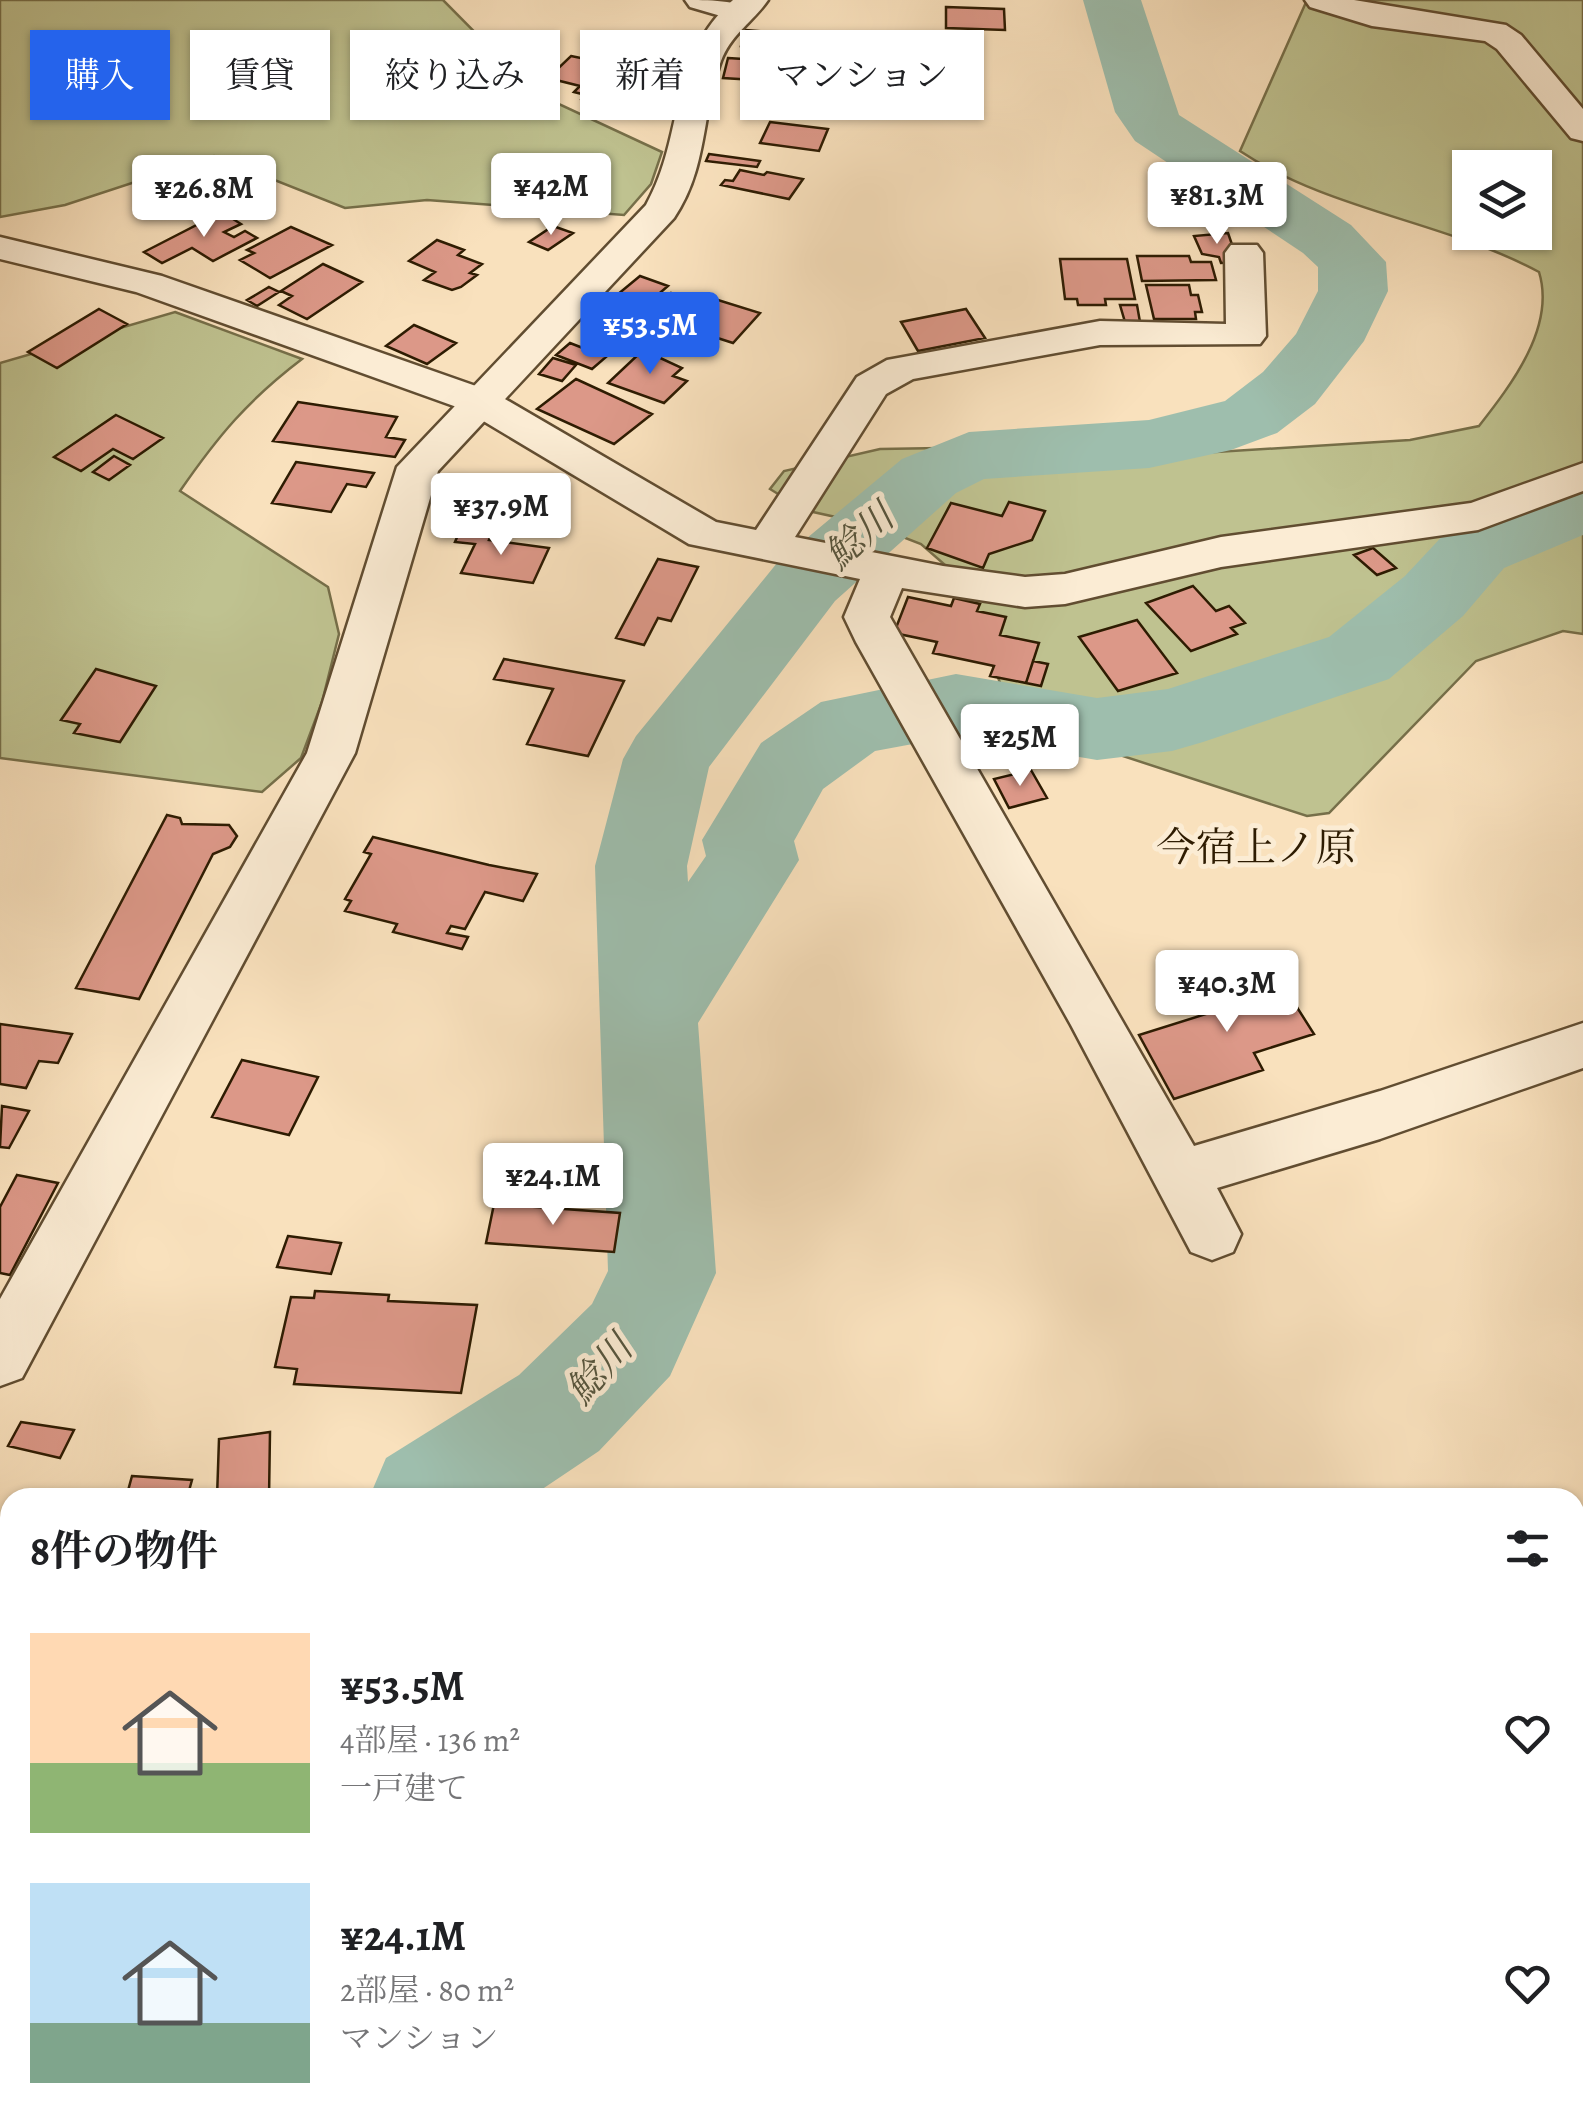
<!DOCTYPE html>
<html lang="ja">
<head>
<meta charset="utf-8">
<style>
  :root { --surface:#fff; --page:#f2f2f2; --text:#202124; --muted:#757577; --accent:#2563eb }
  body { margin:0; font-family:Alegreya,"Noto Serif JP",serif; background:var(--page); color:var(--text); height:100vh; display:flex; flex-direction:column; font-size:38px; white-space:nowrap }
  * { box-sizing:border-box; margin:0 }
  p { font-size:32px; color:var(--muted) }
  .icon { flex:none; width:55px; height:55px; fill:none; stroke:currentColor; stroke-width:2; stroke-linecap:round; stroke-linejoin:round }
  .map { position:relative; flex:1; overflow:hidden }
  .drawer { position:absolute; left:0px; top:1488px; width:1585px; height:642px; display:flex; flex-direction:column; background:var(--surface); border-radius:30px 30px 0 0; box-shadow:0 2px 8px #0004 }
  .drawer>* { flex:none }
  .top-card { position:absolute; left:30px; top:30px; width:1000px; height:90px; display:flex; gap:20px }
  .controls { position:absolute; left:1452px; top:150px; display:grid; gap:20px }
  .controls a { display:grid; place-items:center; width:100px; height:100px; border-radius:0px; background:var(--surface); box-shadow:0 2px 8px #0004; font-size:50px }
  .price { position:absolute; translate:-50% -85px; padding:0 22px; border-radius:10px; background:#fff; color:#222; font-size:32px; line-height:65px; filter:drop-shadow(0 2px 5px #0008) }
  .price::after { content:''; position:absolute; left:50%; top:60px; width:30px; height:22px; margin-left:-15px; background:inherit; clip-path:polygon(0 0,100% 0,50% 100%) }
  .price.on { background:var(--accent); color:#fff }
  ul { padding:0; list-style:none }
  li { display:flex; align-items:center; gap:30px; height:250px; padding:0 30px }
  li span { display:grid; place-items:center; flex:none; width:280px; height:200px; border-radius:0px; color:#555 }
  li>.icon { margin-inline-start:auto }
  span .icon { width:120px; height:120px; fill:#fffc; stroke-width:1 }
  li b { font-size:42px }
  h2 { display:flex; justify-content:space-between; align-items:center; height:120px; padding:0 30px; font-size:42px }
  .chip { padding:0 35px; border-radius:0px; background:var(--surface); box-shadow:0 2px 8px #0004; font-size:35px; line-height:90px }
  .chip.on { background:var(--accent); color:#fff }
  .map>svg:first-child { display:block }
  .green { fill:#bfc290; stroke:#766f49; stroke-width:2.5; fill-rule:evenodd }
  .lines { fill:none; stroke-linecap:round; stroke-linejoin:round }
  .river { fill:#9ebead; fill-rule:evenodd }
  .building { fill:#dc9888; stroke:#2e1c02; stroke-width:2.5 }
  .minor-casing { stroke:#614d31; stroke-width:5 }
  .tertiary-casing { stroke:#614d31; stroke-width:5 }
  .minor { fill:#fbecd4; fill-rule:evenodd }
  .tertiary { fill:#fbecd4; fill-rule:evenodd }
  .labels { text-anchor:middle; stroke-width:10; stroke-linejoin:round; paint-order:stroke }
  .water-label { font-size:38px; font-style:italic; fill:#55553e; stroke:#fbecd4 }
  .quarter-label { font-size:40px; fill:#2e1c02; stroke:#fbecd4 }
</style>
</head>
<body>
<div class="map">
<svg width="1583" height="2128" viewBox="0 0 1583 2128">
  <rect width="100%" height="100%" fill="#f9e1bd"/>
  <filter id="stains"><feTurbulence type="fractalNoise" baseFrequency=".002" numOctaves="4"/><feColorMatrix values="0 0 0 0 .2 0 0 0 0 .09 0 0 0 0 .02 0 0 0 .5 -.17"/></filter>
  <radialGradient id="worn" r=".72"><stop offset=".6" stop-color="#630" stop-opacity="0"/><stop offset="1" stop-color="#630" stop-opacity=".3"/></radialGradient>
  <!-- green -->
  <path class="green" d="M0 0H443L535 93 662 152 651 184 624 215 427 200 345 208 214 156 65 205 0 217Z
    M1307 0H1583V634L1563 631 1476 661 1329 813 1307 816 1043 730 1002 688 960 578 921 544 872 525 804 510 770 489 784 471 880 449 1056 446 1120 458 1410 440 1479 426C1511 385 1556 327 1539 272 1444 221 1330 211 1240 151ZM1470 168H1535V232H1470Z
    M175 312 302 359C248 400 218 436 180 491L328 587 339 634 322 702 301 758 262 792 0 758V363Z"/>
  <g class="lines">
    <!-- river -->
    <path class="river" d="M1083 0H1141L1179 115 1351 225 1386 262 1388 291 1364 341 1315 404 1277 433 1231 450 1149 468 984 479 956 493 835 601 709 767 687 866 688 882 706 856 702 840 761 743 821 702 956 674 1097 698 1168 689 1329 637 1405 576 1448 530 1533 496 1583 485V535L1504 568 1463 616 1389 679 1203 742 1172 751 1097 760 956 736 875 751 823 789 794 841 799 860 698 1023 716 1273 670 1376 599 1451 529 1498H369L386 1458 519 1375 592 1304 608 1271 595 866 623 759 636 736 777 563 902 459 969 432 1149 420 1225 401 1263 372 1296 334 1318 291V267L1303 253 1135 141 1115 112Z
      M10 1733V1864L0 1869V1737Z"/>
  </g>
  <!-- building -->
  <path class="building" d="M946 7 1004 9 1005 30 946 28Z
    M745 30 769 32 765 47 741 46Z
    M571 56 600 62 605 57 652 73 633 91 647 95 637 105 582 99 586 95 574 92 580 86 548 78Z
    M656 57 685 60 678 75 649 72Z
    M728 58 758 60 755 80 723 78Z
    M759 62 866 65 862 92 755 89Z
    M770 122 828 129 819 151 760 143Z
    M709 154 760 161 757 167 706 161Z
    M740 170 764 175 767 172 803 179 789 199 721 185 725 180 733 181Z
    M222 212 241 224 224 232 234 237 245 231 257 238 213 261 192 248 162 263 144 252Z
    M553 226 573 233 548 250 529 242Z
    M291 227 332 245 270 278 240 260 254 253 247 250Z
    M1228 233 1238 262 1221 263 1219 257 1202 254 1194 236Z
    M437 240 464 250 458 255 482 264 470 273 477 275 461 287 452 290 424 280 435 272 409 261Z
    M1137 256H1189L1191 262H1211L1216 280 1142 281Z
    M1060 259H1127L1135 299H1105L1106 305H1078L1077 299H1065Z
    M323 264 362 282 307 319 279 305 292 296 281 291Z
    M640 276 668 286 640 310 612 299Z
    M1146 285H1189L1191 295H1198L1202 312H1195L1196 319H1154Z
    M269 287 279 292 257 306 247 300Z
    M671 293 700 302 705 296 760 313 733 343 671 323 674 319 652 312Z
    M1120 305H1137L1140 322H1125Z
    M99 309 127 324 57 368 28 352Z
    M966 309 985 338 918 351 901 322Z
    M414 325 456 343 427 364 386 346Z
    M570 343 606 357 592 369 556 355Z
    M643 350 682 368 673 376 687 381 664 403 608 383Z
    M553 358 576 365 562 381 539 374Z
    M576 379 652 414 614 444 537 409Z
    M298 402 397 417 386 437 405 440 395 457 273 441Z
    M116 415 163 438 133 459 113 449 81 471 54 457Z
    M114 456 130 465 109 480 93 472Z
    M296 462 374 473 366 487 347 484 331 512 272 503Z
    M1009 502 1045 511 1032 540 989 554 983 568 927 548 951 503 1002 516Z
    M461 528 492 533 489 540 549 548 533 583 461 573 475 544 455 542Z
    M1373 548 1396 568 1377 575 1354 555Z
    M658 559 698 567 671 621 658 618 644 645 616 638Z
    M1193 586 1216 611 1229 606 1245 623 1231 628 1237 634 1191 651 1146 603Z
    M908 597 951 606 954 598 980 604 977 611 1006 617 1000 635 1039 643 1026 683 990 676 994 666 933 653 937 642 894 633Z
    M1137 620 1177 673 1118 691 1079 637Z
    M504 659 624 681 588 756 527 744 553 689 494 679Z
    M1033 661 1048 664 1041 686 1026 683Z
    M96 669 156 686 120 742 74 733 80 724 61 720Z
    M1031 770 1047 798 1009 808 994 779Z
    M167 815 180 818 182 824 229 825 237 836 230 847 213 854 139 999 76 988Z
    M373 837 489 865 537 874 523 901 485 892 465 929 451 926 447 933 468 937 462 949 393 932 397 924 345 911 351 901 345 899 371 854 364 852Z
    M1272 968 1314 1034 1254 1053 1263 1070 1174 1099 1139 1035 1225 1008 1212 986Z
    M0 1024 72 1034 58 1063 39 1061 26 1088 0 1084Z
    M242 1060 318 1077 289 1135 212 1117Z
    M2 1106 29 1111 9 1148 0 1147Z
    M17 1175 58 1183 10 1275 0 1273V1207Z
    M494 1204 620 1213 614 1252 486 1243Z
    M288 1236 341 1243 331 1274 277 1267Z
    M315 1291 389 1295 388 1301 477 1305 461 1393 294 1384 297 1369 275 1367 291 1297 314 1298Z
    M21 1422 74 1430 60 1458 8 1446Z
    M270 1432 269 1498H217L219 1439Z
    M132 1476 192 1480 187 1498H126Z
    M0 1624 10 1627V1672L0 1693Z
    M10 1672V1717L0 1715V1693Z
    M0 1715 10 1717 8 1772 0 1770Z
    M1575 2008 1583 2014V2118L1575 2111Z"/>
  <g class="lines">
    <!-- minor casing -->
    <g class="minor-casing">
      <path id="minor" d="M685 0C706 0 740 0 754 11L738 21 690 7Z
        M1305 0H1354L1506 25 1521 35 1583 109V141L1571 138 1497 49 1485 41 1372 26 1310 7Z
        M0 237 162 276 493 392 716 522 756 530 857 377 887 360 1100 321 1226 324 1225 253 1231 245H1257L1263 253 1266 336 1260 344 1100 345 913 379 886 394 795 537 943 566 1025 577 1065 574 1221 537 1471 503 1583 463V491L1478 530 1221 567 1065 604 1025 607 902 588 890 617 1194 1146 1380 1091 1583 1023V1068L1380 1139 1217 1188 1241 1234 1233 1252 1212 1260 1191 1252 1071 1025 856 642 844 617 860 579 689 544 465 410 136 292 0 259Z"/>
    </g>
    <!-- tertiary casing -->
    <g class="tertiary-casing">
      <path id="tertiary" d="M733 0H768C753 22 731 34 721 61 701 115 708 168 674 218L438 471 355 753 22 1378 0 1386V1299L307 753 397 467 646 205C686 133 667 59 733 0Z"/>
    </g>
    <!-- minor -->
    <use href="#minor" class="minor"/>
    <!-- tertiary -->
    <use href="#tertiary" class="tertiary"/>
  </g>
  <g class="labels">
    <!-- water labels -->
    <g class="water-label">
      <text transform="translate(859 536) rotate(-41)" y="13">鯰川</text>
      <text transform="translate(599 1369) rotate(-48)" y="13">鯰川</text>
    </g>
    <!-- quarter labels -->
    <g class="quarter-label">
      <text x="1256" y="861">今宿上ノ原</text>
    </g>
  </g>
  <rect width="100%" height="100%" filter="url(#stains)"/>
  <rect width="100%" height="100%" fill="url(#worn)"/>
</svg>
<div class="controls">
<a><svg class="icon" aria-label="layers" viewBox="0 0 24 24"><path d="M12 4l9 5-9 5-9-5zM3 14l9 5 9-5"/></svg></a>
</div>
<b class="price" style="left:551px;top:238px">¥42M</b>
<b class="price" style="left:204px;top:240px">¥26.8M</b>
<b class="price" style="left:1217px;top:247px">¥81.3M</b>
<b class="price on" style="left:650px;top:377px">¥53.5M</b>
<b class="price" style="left:501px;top:558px">¥37.9M</b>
<b class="price" style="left:1020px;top:789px">¥25M</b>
<b class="price" style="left:1227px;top:1035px">¥40.3M</b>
<b class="price" style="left:553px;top:1228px">¥24.1M</b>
<div class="top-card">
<a class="chip on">購入</a>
<a class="chip">賃貸</a>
<a class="chip">絞り込み</a>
<a class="chip">新着</a>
<a class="chip">マンション</a>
</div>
<section class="drawer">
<h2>8件の物件<svg class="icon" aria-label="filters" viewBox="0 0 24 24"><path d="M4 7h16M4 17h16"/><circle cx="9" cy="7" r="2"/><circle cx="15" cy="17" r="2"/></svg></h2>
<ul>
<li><span style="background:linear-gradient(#ffd9b3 65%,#8fb573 0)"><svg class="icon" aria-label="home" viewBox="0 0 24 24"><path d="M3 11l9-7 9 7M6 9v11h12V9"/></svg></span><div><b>¥53.5M</b><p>4部屋 · 136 m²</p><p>一戸建て</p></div><svg class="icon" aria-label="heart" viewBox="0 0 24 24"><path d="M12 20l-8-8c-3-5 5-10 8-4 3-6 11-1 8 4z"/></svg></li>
<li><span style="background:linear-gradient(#bfe0f5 70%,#7fa58c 0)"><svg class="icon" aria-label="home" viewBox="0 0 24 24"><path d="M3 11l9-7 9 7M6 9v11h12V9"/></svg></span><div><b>¥24.1M</b><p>2部屋 · 80 m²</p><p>マンション</p></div><svg class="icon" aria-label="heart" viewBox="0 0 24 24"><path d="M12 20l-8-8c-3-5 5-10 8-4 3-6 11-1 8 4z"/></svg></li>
</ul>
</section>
</div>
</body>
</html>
